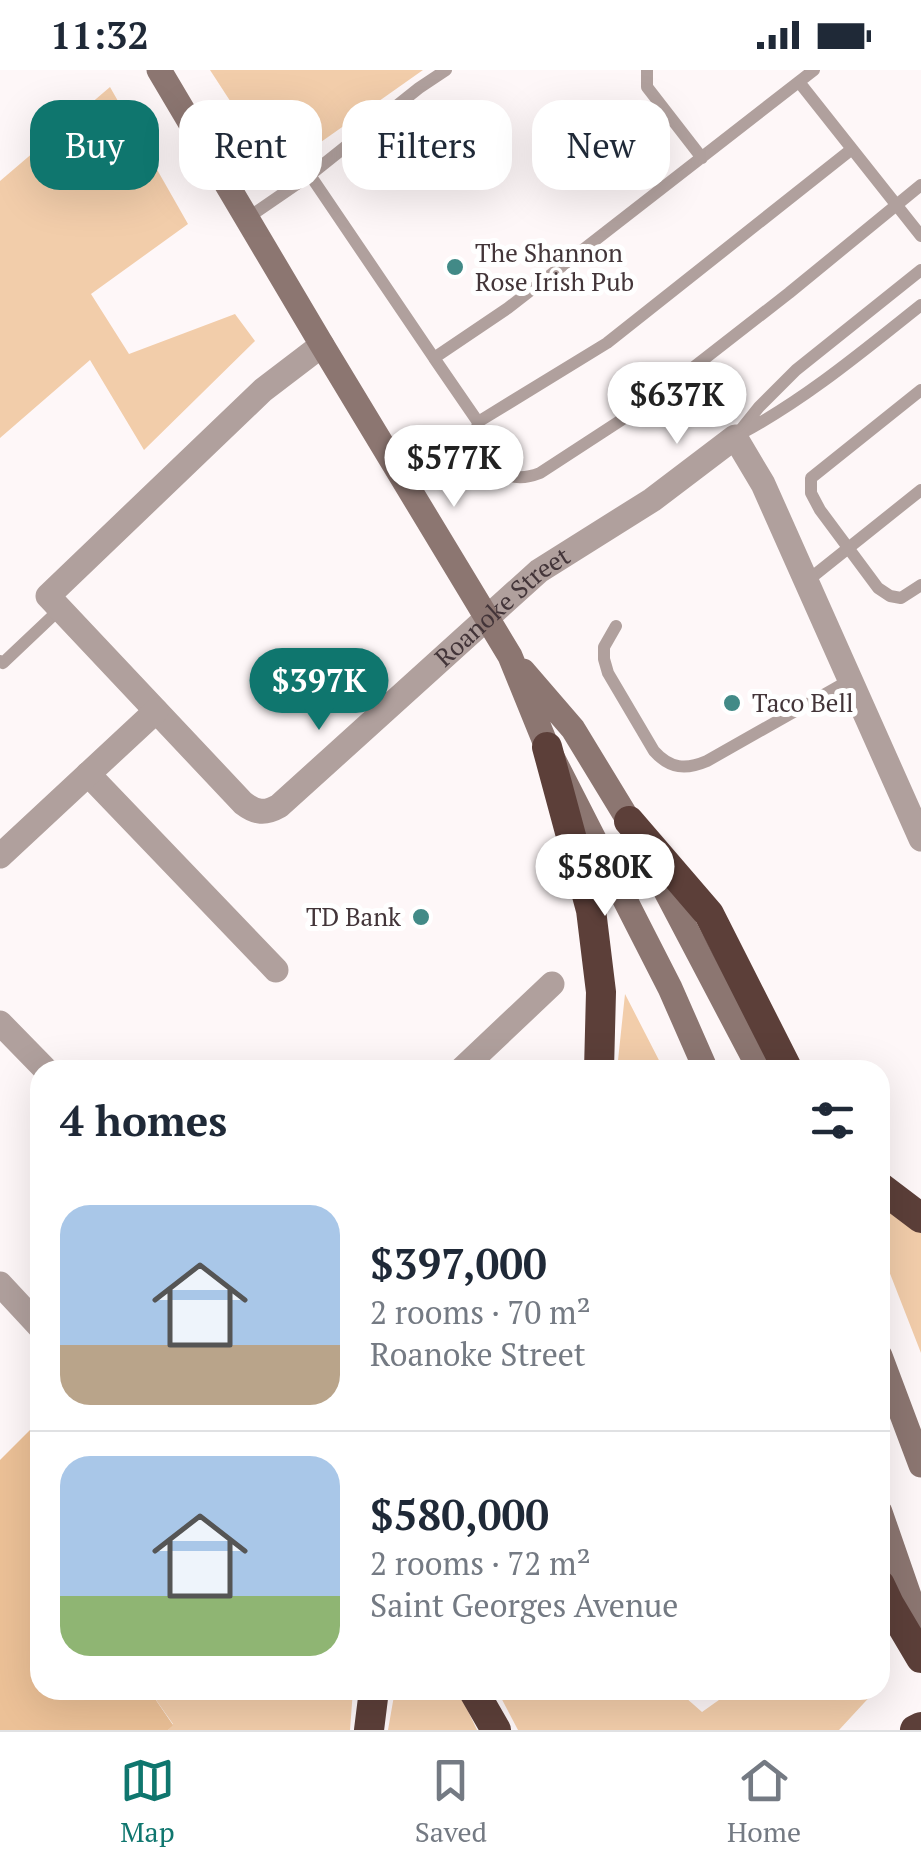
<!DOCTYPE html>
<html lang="en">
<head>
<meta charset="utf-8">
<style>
  :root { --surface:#fff; --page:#f6f6f7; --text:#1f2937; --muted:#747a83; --line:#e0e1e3; --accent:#0f766e }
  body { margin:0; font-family:"PT Serif",serif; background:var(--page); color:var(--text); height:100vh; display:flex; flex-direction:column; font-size:38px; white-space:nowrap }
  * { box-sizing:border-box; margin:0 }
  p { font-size:32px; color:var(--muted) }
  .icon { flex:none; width:55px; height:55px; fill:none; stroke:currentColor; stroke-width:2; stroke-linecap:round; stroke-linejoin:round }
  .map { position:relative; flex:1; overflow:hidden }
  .panel { position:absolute; left:30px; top:990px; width:860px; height:640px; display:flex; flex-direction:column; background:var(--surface); border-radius:30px; box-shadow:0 10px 40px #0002 }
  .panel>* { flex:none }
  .guide { position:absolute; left:30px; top:30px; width:862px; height:90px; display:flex; gap:20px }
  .price { position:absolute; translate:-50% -85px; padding:0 22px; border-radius:35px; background:#fff; color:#222; font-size:32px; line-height:65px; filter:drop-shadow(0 2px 5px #0008) }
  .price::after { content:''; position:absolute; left:50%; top:60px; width:30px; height:22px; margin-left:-15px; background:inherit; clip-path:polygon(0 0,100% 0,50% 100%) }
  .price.current { background:var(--accent); color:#fff }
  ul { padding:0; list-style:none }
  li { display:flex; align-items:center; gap:30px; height:250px; padding:0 30px }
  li+li { border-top:2px solid var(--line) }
  li span { display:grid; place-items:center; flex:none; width:280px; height:200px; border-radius:30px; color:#555 }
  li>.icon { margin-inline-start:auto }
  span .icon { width:120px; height:120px; fill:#fffc; stroke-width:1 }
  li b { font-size:42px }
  h2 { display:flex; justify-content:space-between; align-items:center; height:120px; padding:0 30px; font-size:42px }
  .tag { padding:0 35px; border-radius:30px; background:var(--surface); box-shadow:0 10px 40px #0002; font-size:35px; line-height:90px }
  .tag.current { background:var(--accent); color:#fff }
  .status { display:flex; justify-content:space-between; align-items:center; height:70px; padding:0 50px; background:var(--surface); direction:ltr }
  .status svg { height:28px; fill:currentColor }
  .tab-bar { display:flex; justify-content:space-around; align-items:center; height:140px; border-top:2px solid var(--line); background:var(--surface); font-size:28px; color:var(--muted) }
  .tab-bar a { display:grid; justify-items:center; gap:5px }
  .tab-bar .current { color:var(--accent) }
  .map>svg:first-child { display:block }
  .green { fill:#f2cdaa }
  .forest { fill:#ecc197 }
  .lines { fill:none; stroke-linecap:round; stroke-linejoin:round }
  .lane { stroke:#b0a09d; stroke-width:12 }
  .street { stroke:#b0a09d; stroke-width:25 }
  .secondary { stroke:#8c7671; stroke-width:25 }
  .highway { stroke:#5c3f39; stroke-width:30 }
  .poi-dot { fill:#428a87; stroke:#fff; stroke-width:4 }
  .labels { text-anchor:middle; stroke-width:10; stroke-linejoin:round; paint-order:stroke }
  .poi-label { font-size:25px; fill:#433539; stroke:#fff; text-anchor:start }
  .street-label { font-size:25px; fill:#433539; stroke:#fff }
</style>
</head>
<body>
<div class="status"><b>11:32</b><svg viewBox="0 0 49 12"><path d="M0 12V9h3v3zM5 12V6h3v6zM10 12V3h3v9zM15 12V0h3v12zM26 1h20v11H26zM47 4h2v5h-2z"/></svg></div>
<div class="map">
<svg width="921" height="1660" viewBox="0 0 921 1660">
  <rect width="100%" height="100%" fill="#fef7f8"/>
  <!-- green -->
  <path class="green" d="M210 0H423L277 103Z
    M110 17 188 154 91 224 129 284 235 244 255 271 144 380 90 290 0 368V111Z
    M625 924 664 1000H617Z
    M880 1134 921 1162V1283L880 1178Z
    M149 1620H353L350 1660H168L173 1654Z
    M395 1620H458L477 1660H388Z
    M497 1620H677L702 1642 733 1620H876L839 1660H518Z"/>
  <!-- forest -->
  <path class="forest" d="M40 1350V1620H149L173 1655 168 1660H0V1390Z"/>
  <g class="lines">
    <!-- lane -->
    <path class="lane" d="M647 0V17L702 88
      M799 12 921 166
      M310 105 434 288 508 238 814 0
      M246 149 310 105 419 18 446 0
      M434 288 478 352 475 369C493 395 504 417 540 403L649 332 789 223 921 115
      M921 320 811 408V423L820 440 878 518 890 526 901 528 921 515
      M478 352 607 273 852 79
      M742 363C807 328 863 281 921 235
      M735 367 759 337 796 300 921 200
      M807 511 921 420
      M616 556 604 577V589L608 603 654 681C670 699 686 700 707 691L850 610
      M0 591 3 593 60 539"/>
    <!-- street -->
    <g class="street">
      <path id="s1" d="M322 275 263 320 48 526 243 733C256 743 265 744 279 736L539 501 652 430 735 367 763 414 921 769"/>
      <path d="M88 704 276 900"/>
      <path d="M0 786 156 641"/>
      <path d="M0 953 46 1000"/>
      <path d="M461 1000 552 914"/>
      <path d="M0 1214 40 1257"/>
    </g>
    <!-- secondary -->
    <path class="secondary" d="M159 0 322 275 510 586 547 677 670 918 706 1000
      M523 601 573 659 629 751 760 1000
      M880 1286 921 1395
      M880 1442 921 1560"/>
    <!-- highway -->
    <path class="highway" d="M547 677 591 840 601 922 599 1000
      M629 751 709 844 788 1000
      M880 1117 921 1148
      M880 1515 889 1534 921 1588
      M473 1620 496 1660
      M369 1660 374 1620
      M915 1660 921 1657"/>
  </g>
  <!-- markers -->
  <g class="poi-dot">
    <circle cx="455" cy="197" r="10"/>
    <circle cx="732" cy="633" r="10"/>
    <circle cx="421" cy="847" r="10"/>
  </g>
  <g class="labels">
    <!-- poi labels -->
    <g class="poi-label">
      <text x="475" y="192">The Shannon<tspan x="475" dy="29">Rose Irish Pub</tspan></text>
      <text x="752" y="642">Taco Bell</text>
      <text x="401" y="856" text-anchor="end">TD Bank</text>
    </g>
    <!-- street labels -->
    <g class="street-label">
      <text dy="9" stroke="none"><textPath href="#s1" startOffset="995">Roanoke Street</textPath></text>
    </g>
  </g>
</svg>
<b class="price" style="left:677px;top:377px">$637K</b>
<b class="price" style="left:454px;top:440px">$577K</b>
<b class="price current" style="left:319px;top:663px">$397K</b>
<b class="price" style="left:605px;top:849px">$580K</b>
<div class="guide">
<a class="tag current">Buy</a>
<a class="tag">Rent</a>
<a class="tag">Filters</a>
<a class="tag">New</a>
</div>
<section class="panel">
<h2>4 homes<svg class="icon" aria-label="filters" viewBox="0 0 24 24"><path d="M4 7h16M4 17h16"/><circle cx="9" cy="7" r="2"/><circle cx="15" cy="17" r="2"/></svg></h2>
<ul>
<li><span style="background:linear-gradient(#a9c7e8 70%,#b9a48a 0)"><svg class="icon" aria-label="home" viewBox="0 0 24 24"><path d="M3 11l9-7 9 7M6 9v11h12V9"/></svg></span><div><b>$397,000</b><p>2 rooms · 70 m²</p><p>Roanoke Street</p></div></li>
<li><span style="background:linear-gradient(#a9c7e8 70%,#8fb573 0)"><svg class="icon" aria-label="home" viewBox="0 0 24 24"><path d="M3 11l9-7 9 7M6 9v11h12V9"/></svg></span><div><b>$580,000</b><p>2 rooms · 72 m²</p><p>Saint Georges Avenue</p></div></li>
</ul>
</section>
</div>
<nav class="tab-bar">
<a class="current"><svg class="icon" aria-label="map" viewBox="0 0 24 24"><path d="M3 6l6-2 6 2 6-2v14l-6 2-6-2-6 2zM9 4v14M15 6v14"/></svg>Map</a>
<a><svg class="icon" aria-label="saved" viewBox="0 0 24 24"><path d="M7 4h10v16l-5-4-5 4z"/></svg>Saved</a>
<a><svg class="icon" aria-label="home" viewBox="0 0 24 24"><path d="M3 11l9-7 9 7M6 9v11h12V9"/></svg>Home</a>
</nav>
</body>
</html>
